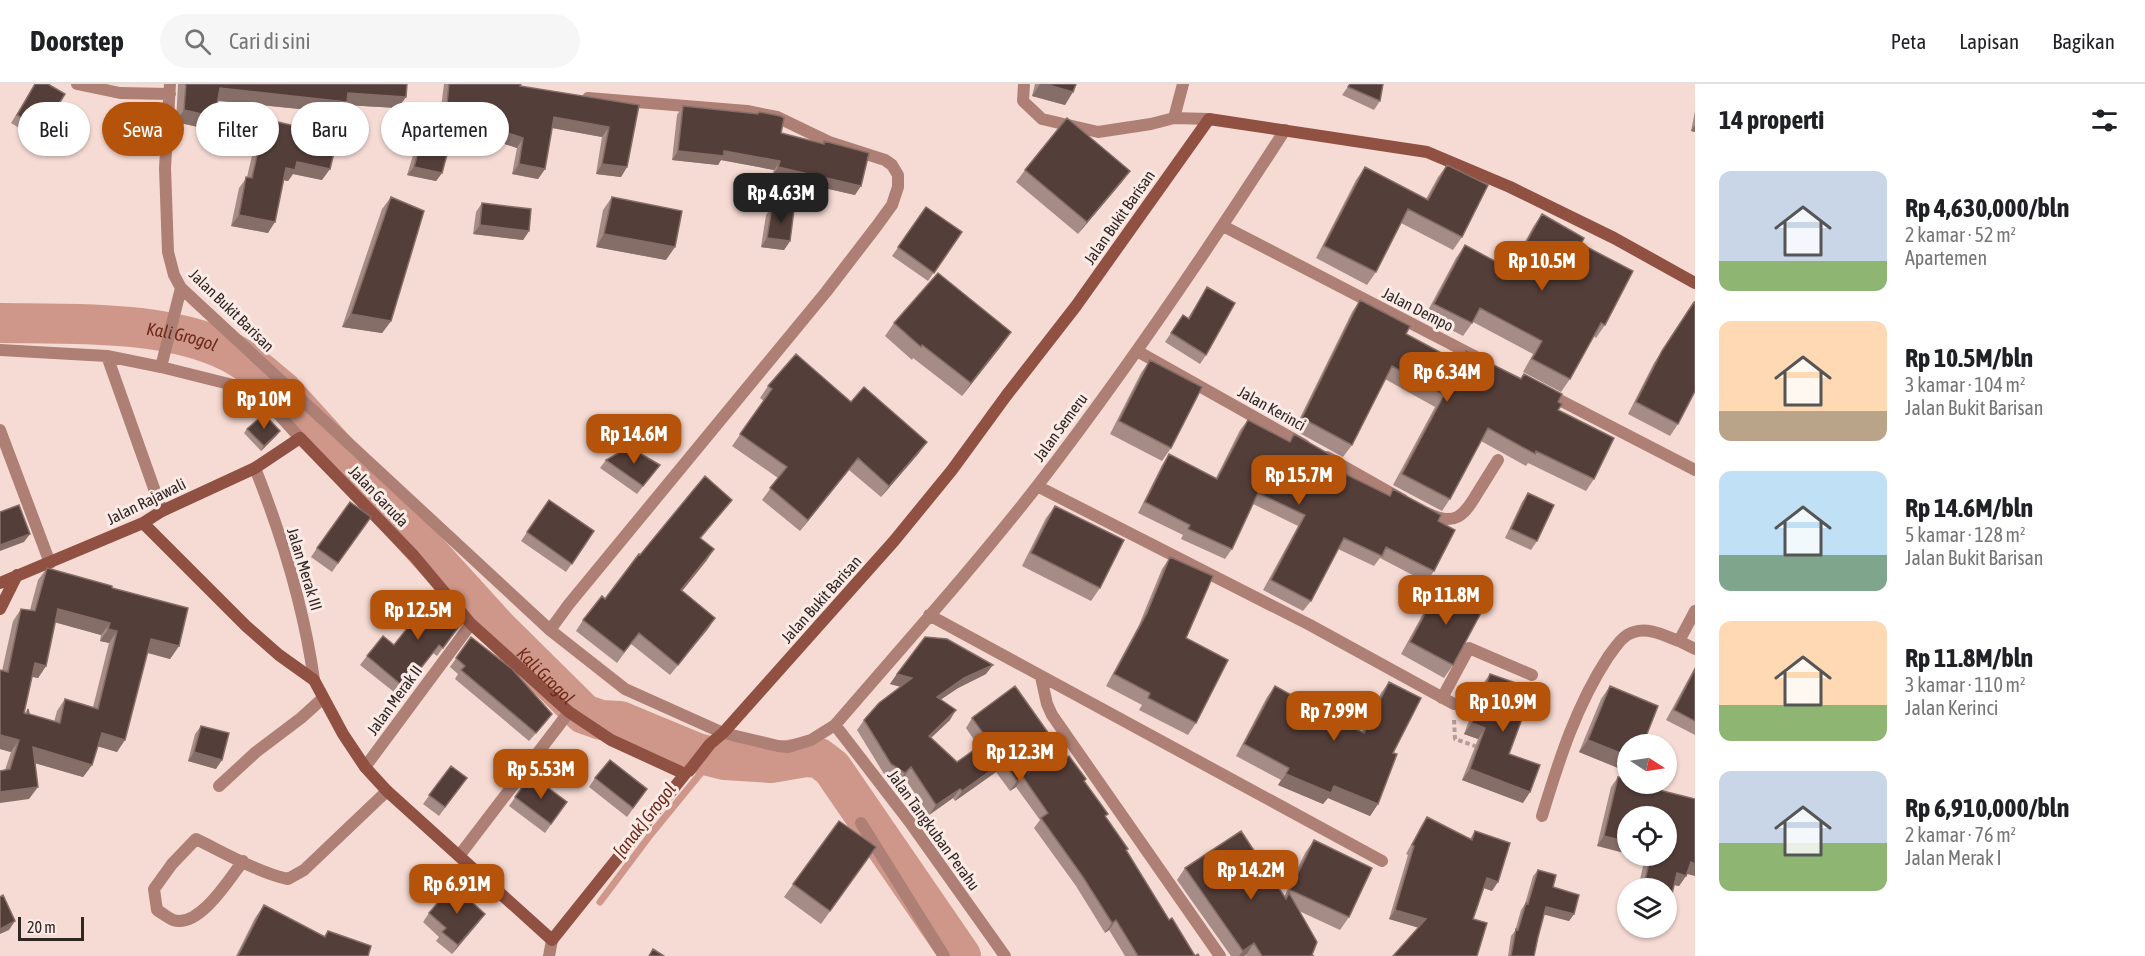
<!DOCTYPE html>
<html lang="id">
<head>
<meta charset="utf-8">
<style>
  :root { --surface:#fff; --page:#f6f6f6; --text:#202124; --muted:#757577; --line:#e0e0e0; --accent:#b45309 }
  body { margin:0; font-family:"Asap Condensed",sans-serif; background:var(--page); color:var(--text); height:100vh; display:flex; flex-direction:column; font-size:22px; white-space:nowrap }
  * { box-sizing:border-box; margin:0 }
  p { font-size:20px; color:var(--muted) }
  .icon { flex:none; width:33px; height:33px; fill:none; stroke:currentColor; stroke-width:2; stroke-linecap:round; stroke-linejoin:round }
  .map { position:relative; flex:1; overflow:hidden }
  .drawer { display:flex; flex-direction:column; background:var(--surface); width:450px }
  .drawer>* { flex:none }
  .guide { position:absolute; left:18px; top:18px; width:570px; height:54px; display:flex; gap:12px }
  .needle { width:39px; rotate:102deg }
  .tools { position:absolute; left:1617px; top:650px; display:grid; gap:12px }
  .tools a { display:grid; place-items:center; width:60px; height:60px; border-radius:50%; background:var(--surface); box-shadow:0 2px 4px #0004; font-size:30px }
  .scale { position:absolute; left:18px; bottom:15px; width:66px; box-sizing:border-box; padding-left:6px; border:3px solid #302624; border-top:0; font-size:16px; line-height:21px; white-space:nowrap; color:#302624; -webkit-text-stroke:4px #fbebe6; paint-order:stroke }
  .price { position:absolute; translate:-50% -51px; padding:0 14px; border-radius:12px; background:var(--accent); color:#fff; font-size:20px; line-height:39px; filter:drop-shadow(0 2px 3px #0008) }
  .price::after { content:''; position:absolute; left:50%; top:36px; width:18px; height:14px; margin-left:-9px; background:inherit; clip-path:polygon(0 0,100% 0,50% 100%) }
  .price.current { background:#222; color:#fff }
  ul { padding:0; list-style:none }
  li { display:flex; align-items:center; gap:18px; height:150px; padding:0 24px }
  li span { display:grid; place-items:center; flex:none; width:168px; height:120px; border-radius:12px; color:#555 }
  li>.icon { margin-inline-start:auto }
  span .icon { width:72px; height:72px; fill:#fffc; stroke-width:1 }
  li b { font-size:26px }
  h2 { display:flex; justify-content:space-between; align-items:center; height:72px; padding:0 24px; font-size:26px }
  .pill { padding:0 21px; border-radius:27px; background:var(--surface); box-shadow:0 2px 4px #0004; font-size:21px; line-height:54px }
  .pill.current { background:var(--accent); color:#fff }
  header { display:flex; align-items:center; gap:36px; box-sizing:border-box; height:84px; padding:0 30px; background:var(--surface); border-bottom:2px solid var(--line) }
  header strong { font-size:28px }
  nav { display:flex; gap:33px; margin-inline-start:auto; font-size:21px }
  .search { width:420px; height:54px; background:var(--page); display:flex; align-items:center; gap:15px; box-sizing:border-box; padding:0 21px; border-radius:33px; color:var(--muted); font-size:22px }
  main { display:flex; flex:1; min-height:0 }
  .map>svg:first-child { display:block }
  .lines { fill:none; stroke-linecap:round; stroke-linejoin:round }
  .stream { stroke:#cf9789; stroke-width:7 }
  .river { stroke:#cf9789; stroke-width:40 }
  .path { stroke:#b29d98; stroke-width:4; stroke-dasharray:4.5 3; stroke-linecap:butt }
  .street { stroke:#ae8075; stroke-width:12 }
  .secondary { stroke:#915142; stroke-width:12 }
  .wall { fill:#a58c86; fill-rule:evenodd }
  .shaded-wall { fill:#856d68 }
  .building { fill:#543e39; stroke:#856d68; stroke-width:1.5; fill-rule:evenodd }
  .labels { text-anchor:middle; stroke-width:6; stroke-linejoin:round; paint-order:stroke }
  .street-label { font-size:16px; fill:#302624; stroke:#fbebe6 }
  .water-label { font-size:18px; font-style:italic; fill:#6e291a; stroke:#fbebe6 }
</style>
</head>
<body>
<header>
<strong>Doorstep</strong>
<div class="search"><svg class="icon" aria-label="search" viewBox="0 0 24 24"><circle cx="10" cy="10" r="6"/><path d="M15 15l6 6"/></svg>Cari di sini</div>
<nav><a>Peta</a><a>Lapisan</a><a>Bagikan</a></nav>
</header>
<main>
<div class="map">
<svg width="1695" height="872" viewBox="0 0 1695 872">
  <rect width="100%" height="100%" fill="#f6dbd4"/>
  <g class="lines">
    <!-- stream -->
    <path class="stream" d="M600 818 651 750 714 673"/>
    <!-- river -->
    <path class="river" id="s1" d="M0 239C73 240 178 235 242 275 255 283 268 296 281 306L497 544 584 630 601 636 620 637 697 669 725 676 771 679 806 673 819 674 832 684 961 872"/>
    <!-- path -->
    <path class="path" d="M1454 636 1455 655 1478 663"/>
    <!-- street -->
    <path class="street" d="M77 0 120 9 170 10
      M170 0 165 84 168 168 174 191 181 204 550 546 625 605 723 649 778 662 788 663 811 656 835 641C903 562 974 483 1038 401 1126 287 1207 167 1285 46
      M1024 0 1023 17 1042 35 1098 48 1151 40 1174 34 1209 35
      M1174 34 1183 0
      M1223 142 1480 275
      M0 266 107 272 161 283 233 301 246 305 259 313 272 323 300 354
      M1137 267 1304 361
      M107 272 162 427
      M161 283 181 204
      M1546 309 1695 386
      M0 346 50 479
      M1327 373 1403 416
      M255 384C282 452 304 524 314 596
      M1037 402 1310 541 1454 620
      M1427 429C1455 443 1464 432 1478 408 1485 397 1491 387 1498 376
      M929 531 1382 777
      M550 546 569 520 826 208 876 143 892 121 898 103V91L892 81 885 76 829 58 777 33 747 27 588 14
      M1679 557 1695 565
      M1041 593 1047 620 1052 631 1220 872
      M1442 614 1469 564 1532 591
      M835 641 909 737 1005 872
      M365 683 471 540
      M219 702 256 668 301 634 322 615
      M1542 732C1559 676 1576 622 1608 573 1615 564 1622 551 1634 548 1649 543 1665 552 1679 557L1695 527
      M861 739 944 872
      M459 772 569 628
      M243 777C230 794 199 845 173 836 168 834 162 829 157 826L154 805 172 780 196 755C221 767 261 790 288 795L304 786 387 707
      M549 872 552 856"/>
    <!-- secondary -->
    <path class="secondary" d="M0 499 143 439 162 427 255 384 300 354 414 472 471 540 569 628 611 656 685 690 552 856 387 707 365 683 343 650 314 596 279 571 246 542 143 439
      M0 525 17 491
      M689 687 710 660 723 649 894 457 952 386 1006 312 1076 222 1209 35 1427 68 1510 103 1614 154 1695 199"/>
  </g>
  <!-- wall -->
  <path class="wall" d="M35 0H48L43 46 37 55 11 39Z
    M178 0H407L406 13 398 24 345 21 339 29 218 17 215 33 207 45 176 38Z
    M444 0H519L520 2 639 21 627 83 621 93 596 90 602 53 552 44 545 85 538 95 512 90 517 64 439 39Z
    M1035 0H1076L1065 21 1032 12Z
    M1350 0 1380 17 1374 26 1342 11Z
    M683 22 757 30 759 28 781 49 822 60 824 57 855 111 772 92 774 86 721 76 718 81 672 76 677 31Z
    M1695 27V48L1691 47Z
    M265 35 322 96 293 90 288 97 284 96 268 149 231 142 239 104 247 93 258 46Z
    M424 46 442 89 436 97 407 91 418 55Z
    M1447 81 1462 153 1453 166 1401 139 1376 188 1367 201 1316 174 1356 96 1365 83 1426 115 1438 93Z
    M1025 86 1130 87 1121 99 1078 150 1016 98Z
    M391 113V237L382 249 342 243 382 125Z
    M612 113 666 176 596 163 603 126Z
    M482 119 529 147 523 156 473 150 476 128Z
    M772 123 790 157 784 166 761 163 766 131Z
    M926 123 962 148 928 197 892 172Z
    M1542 130 1581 160 1605 241 1596 254 1594 252 1570 295 1561 308 1523 288 1533 270 1473 238 1463 252 1425 232 1456 174 1465 161 1510 185 1533 143Z
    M1207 203 1206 271 1200 280 1165 258 1183 231 1188 234Z
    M1360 216 1406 250 1458 278 1466 267 1521 294 1524 290 1558 318V326L1594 395 1586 407 1528 379 1526 382 1481 357 1450 415 1442 427 1393 401 1435 323 1385 295 1352 361 1343 373 1294 346 1352 228Z
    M1694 218 1678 340 1670 352 1628 330 1654 279Z
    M894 239 1002 261 962 312 913 274 912 276 885 252Z
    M1150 276 1171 364 1162 377 1110 350 1141 289Z
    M768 302 851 318 919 369 881 413 849 386 800 447 762 416 778 394 732 362 764 317 760 314Z
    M1248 336 1289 357 1294 350 1339 387 1389 411 1393 405 1438 437 1434 487 1426 498 1380 474 1374 482 1338 465 1311 517 1303 527 1263 506 1298 442 1253 420 1232 465 1225 475 1181 455 1183 451 1138 429 1162 381 1169 370 1216 394 1240 346Z
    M247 345 277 351 261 367 244 349Z
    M606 376 660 381 637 410 600 384Z
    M1528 409 1537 457 1531 466 1505 454 1522 418Z
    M549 416 594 447 566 488 521 457Z
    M1055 422 1100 504 1091 517 1022 482 1046 434Z
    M724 426 701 454 707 476 682 507 715 534 670 591 631 560 617 579 576 547 583 536 605 515 640 471Z
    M371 433 332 488 311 473 317 464Z
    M1170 473 1186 554 1196 639 1188 651 1139 626 1142 621 1106 602 1139 541 1162 485Z
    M47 484 112 504 179 562 170 575 147 569 117 668 98 662 92 681 83 693 35 679 29 715 5 686 11 668 0 665V586L2 587 13 537 21 525 30 526 38 496ZM55 538 101 551 100 557 109 559 93 623 65 615 57 627 54 638 29 630 28 625 25 629H24L32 593 38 594 46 582Z
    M1440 502 1453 581 1444 594 1401 570 1431 515Z
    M465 534 437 572 433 569 399 612 360 581 367 572Z
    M471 553 546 638 529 657 455 595 458 590 450 583Z
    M1695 583V651L1666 636Z
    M897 590H986L958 604 941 615 950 636 931 654 957 678 979 663 966 644 972 634 1066 674 1084 697 1106 734 1128 765 1126 767 1169 836 1195 872H1199H1125L1109 846 1105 849 1076 802 1034 744 1040 736 1016 703 1010 707 996 688 955 717 953 714 929 731 904 693 898 699 884 690 857 646 864 636 901 603 890 600Z
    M1490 590 1509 670 1523 719 1462 696 1478 655 1464 650 1482 601Z
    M1389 598 1393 669 1378 720 1370 732 1328 714 1323 720 1278 701 1281 696 1236 672 1267 613 1275 602 1314 626 1362 648 1381 609Z
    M1610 602 1628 660V688L1579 668 1601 615Z
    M201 642 216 685 188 677 195 650Z
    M451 682 467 694 439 732 423 720Z
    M531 691 567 718 545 749 509 722Z
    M1618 693 1659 706 1687 790 1679 802 1674 801 1670 818 1666 824V804H1638L1645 774 1631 771H1666V732L1597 762 1611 703Z
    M595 694 647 705 627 733 589 703Z
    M1427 733 1470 755 1475 747 1492 807 1484 804 1419 844 1389 835 1408 771 1406 770 1421 742Z
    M839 737 876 763 821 840 784 813Z
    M1314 756 1349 833 1340 846 1299 827 1312 871 1314 872H1247L1246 871 1244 872H1231L1177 796 1185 784 1284 813 1305 769Z
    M1538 786 1574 830 1569 837 1544 830 1538 853 1534 872H1508L1511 852 1515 847 1521 826 1525 820 1533 792Z
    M264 821 324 852 328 847 368 872H236L255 834Z
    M429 829 479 838 452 870 436 857 439 853 423 838Z"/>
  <!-- shaded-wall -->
  <path class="shaded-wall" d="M1040 0H1045L1073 8 1065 21 1032 12Z
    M220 4 348 9 406 13 398 24 345 21 339 29 212 16Z
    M184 26 215 33 207 45 176 38Z
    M446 29 523 54 517 64 439 39Z
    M554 33 609 43 602 53 547 43Z
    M1695 41V48L1691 47Z
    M678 67H724L780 77 774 86 721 76 718 81 672 76Z
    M297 78 330 85 322 96 293 90 288 97 278 95 286 84Z
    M519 80 545 85 538 95 512 90Z
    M602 80 627 83 621 93 596 90Z
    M414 83 442 89 436 97 407 91Z
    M778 83 861 102 855 111 772 92Z
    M1130 87 1121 99 1078 150 1087 138Z
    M239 131 275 138 268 149 231 142Z
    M480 141 529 147 523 156 473 150Z
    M604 150 675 163 666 176 596 163Z
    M767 154 790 157 784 166 761 163Z
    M351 230 391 237 382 249 342 243Z
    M1011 248 1002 261 962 312 971 299Z
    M280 347 277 351 261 367 264 362Z
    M927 358 919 369 881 413 889 402Z
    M858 374 849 386 800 447 808 436Z
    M30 450 24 458 0 467V461Z
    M714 465 707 476 674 517 681 506Z
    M58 525 110 539 101 551 50 537Z
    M715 534 708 545 670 591 678 581Z
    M108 545 117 547 109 559 100 557Z
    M151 555 179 562 170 575 142 567Z
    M35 579 46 582 38 594 27 591Z
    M993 581 986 590 958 604 930 623 937 613 964 594Z
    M897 590 912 594 906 604 890 600Z
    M956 626 950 636 922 662 929 652Z
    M1472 639 1485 644 1478 655 1464 650Z
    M102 649 125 656 117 668 93 661Z
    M0 651 19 656 11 668 0 665Z
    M1588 656 1628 672V688L1579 668Z
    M33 663 92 681 83 693 24 676Z
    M194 668 222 676 216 685 188 677Z
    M1003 678 996 688 955 717 962 707Z
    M911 683 904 693 898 699 905 689Z
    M1470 685 1530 708 1523 719 1462 696Z
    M1286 690 1334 702 1378 720 1370 732 1328 714 1323 720 1278 701Z
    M1023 693 1016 703 1010 707 1017 697Z
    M38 703 29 715 0 719V708Z
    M960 705 953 714 929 731 936 721Z
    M1604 752 1628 758V770L1597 762Z
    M1631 771H1648L1645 774Z
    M1691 778 1695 780V792L1683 789Z
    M1677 789 1686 792 1679 802 1670 800Z
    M1487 794 1498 798 1492 807 1481 803Z
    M1546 823 1574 830 1569 837 1542 830Z
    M1395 826 1426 835 1420 844 1389 835Z
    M485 830 479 838 452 870 458 861Z
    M1116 836 1109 846 1105 849 1112 839Z
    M15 837 9 846 0 850V845Z
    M1254 859 1246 871 1244 872H1239L1243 867Z"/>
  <!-- building -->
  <path class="building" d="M35 0H48L65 10 43 46 17 31Z
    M186 0H407L406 13 348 9 347 18 220 4 215 33 184 26Z
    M449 0H521L520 2 639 21 627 83 602 80 609 43 554 33 545 85 519 80 523 54 446 29Z
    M1045 0H1076L1073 8Z
    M1350 0H1383L1380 17 1348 3Z
    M683 22 758 30 759 28 780 32 784 34 781 49 824 60V57L869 69 861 102 778 83 780 77 724 67V72L678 67Z
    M1067 34 1130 87 1087 138 1025 86Z
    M265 35 338 52 330 85 297 78 295 86 286 84 275 138 239 131 246 93 252 94Z
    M424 46 451 56 442 89 414 83Z
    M1447 81 1488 101 1462 153 1408 125 1376 188 1324 162 1365 83 1428 116Z
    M391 113 424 127 391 237 351 230Z
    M612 113 682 127 675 163 604 150Z
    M482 119 531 125 529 147 480 141Z
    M772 123 794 126 790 157 767 154Z
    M926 123 962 148 934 189 898 163Z
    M1542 130 1584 154 1581 160 1633 187 1605 241 1601 239 1570 295 1532 275 1542 257 1480 224 1472 239 1434 220 1465 161 1511 186Z
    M938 189 1011 248 971 299 922 261 921 263 894 239Z
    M1207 203 1235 219 1206 271 1171 249 1183 231 1189 235Z
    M1360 216 1410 242 1406 250 1460 279 1466 267 1521 295 1524 290 1562 310 1558 318 1562 320 1558 326 1614 354 1594 395 1536 367 1535 370 1488 344 1450 415 1402 390 1444 311 1392 282 1352 361 1302 334Z
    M1694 218H1695V307L1678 340 1636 318 1662 267Z
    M796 270 851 318 864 303 927 358 889 402 858 374 808 436 770 404 787 383 740 350 772 305 768 302Z
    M1150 276 1202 303 1171 364 1119 337Z
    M264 330 280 347 264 362 247 345Z
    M1248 336 1290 358 1294 350 1343 378 1339 387 1390 412 1393 405 1441 431 1438 437 1455 446 1434 487 1386 463 1382 472 1344 454 1311 517 1271 496 1305 431 1258 409 1232 465 1188 445 1190 441 1145 418 1169 370 1217 395Z
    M629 363 660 381 643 402 606 376Z
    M705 392 732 416 700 454 714 465 681 506 715 534 678 581 639 549 624 568 583 536 602 512 605 515 639 470 640 471Z
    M1528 409 1554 421 1537 457 1511 445Z
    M549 416 594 447 572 480 527 448Z
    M350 418 371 433 338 479 317 464Z
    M19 421 30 450 0 461V428Z
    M1055 422 1124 456 1100 504 1031 469Z
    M1170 473 1213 492 1186 554 1228 576 1196 639 1148 614 1150 609 1114 590 1147 529Z
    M47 484 112 502V504L188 524 179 562 151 555 125 656 102 649 92 681 33 663 38 703 0 708V687L10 685 19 656 0 651V586L8 588 21 525 35 527ZM58 525 110 539 108 545 117 547 98 625 65 615 60 639 29 630 28 625 27 630 24 629 35 579 46 582Z
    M1440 502 1483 525 1453 581 1410 558Z
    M435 509 465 534 443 564 439 561 405 604 367 572 383 552 394 561Z
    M471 553 512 585 552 630 536 649 461 586 465 582 456 574Z
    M925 553 947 555 993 581 964 594 937 613 956 626 929 652 957 678 988 656 972 634 1015 602 1066 674 1069 672 1086 695 1084 697 1108 730 1105 732 1128 765 1126 766 1169 836 1172 834 1195 872 1198 870 1199 872H1138L1116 836 1112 839 1083 793 1041 734 1048 729 1023 693 1017 697 1003 678 962 707 960 705 936 721 911 683 905 689 891 680 864 636 879 619 912 594 897 590Z
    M1695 585V637L1674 626Z
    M1490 590 1533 605 1509 670 1540 681 1530 708 1470 685 1485 644 1472 639Z
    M1389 598 1421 614 1393 669 1397 670 1378 720 1334 702 1331 709 1286 690 1289 684 1244 660 1275 602 1315 624 1314 626 1364 649Z
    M1610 602 1658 622 1643 660H1628V672L1588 656Z
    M201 642 229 649 222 676 194 668Z
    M610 676 647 705 633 724 595 694Z
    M451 682 467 694 445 723 429 711Z
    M531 691 567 718 551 740 515 713Z
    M1618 693 1628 695V699H1644L1660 703 1659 706 1695 715V780L1691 778 1686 792 1677 789 1670 818 1666 817V804H1643L1651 771H1666V732H1628V758L1604 752Z
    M1427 733 1472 756 1475 747 1510 759 1498 798 1487 794 1473 835 1487 839 1477 872H1393L1426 835 1395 826 1414 762 1412 761Z
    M839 737 876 763 830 827 793 800Z
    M1241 747 1286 815 1289 809 1317 858 1312 871 1314 872H1262L1254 859 1243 867 1185 784Z
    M1314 756 1372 784 1349 833 1290 806Z
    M1538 786 1556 791 1553 803 1579 811 1574 830 1546 823 1538 853 1534 872H1511L1516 845 1518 846 1526 819 1528 820Z
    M453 801 485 830 458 861 442 848 446 844 429 829Z
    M3 811 15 837 0 845V813Z
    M264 821 325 853 328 847 371 862 368 872H238Z
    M653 865 664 872H649Z"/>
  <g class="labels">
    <!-- street labels -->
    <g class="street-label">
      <text transform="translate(1119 133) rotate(-55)" y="6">Jalan Bukit Barisan</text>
      <text transform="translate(1418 225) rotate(27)" y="6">Jalan Dempo</text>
      <text transform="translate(232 226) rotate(44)" y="6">Jalan Bukit Barisan</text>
      <text transform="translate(1272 324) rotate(29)" y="6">Jalan Kerinci</text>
      <text transform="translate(1060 343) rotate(-54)" y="6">Jalan Semeru</text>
      <text transform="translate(379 412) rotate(46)" y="6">Jalan Garuda</text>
      <text transform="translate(146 417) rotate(-26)" y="6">Jalan Rajawali</text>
      <text transform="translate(305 485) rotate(73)" y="6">Jalan Merak III</text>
      <text transform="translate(821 515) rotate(-48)" y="6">Jalan Bukit Barisan</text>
      <text transform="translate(394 616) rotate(-54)" y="6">Jalan Merak II</text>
      <text transform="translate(934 746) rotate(54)" y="6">Jalan Tangkuban Perahu</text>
    </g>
    <!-- water labels -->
    <g class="water-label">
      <text dy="6" stroke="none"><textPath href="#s1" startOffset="183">Kali Grogol</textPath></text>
      <text dy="6" stroke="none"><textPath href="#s1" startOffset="687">Kali Grogol</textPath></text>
      <text transform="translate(645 736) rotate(-52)" y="6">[anak] Grogol</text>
    </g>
  </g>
</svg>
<div class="tools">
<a><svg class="needle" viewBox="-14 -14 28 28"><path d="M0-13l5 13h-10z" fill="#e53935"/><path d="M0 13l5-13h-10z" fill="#757577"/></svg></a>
<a><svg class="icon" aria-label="locate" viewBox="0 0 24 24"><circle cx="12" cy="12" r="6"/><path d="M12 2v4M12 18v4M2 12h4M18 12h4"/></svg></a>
<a><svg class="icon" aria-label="layers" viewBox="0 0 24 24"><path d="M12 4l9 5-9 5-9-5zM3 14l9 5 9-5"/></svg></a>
</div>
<div class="scale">20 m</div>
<b class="price current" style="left:781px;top:140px">Rp 4.63M</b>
<b class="price" style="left:1542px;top:208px">Rp 10.5M</b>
<b class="price" style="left:1447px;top:319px">Rp 6.34M</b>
<b class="price" style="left:264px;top:346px">Rp 10M</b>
<b class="price" style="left:634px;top:381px">Rp 14.6M</b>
<b class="price" style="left:1299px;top:422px">Rp 15.7M</b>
<b class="price" style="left:1446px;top:542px">Rp 11.8M</b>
<b class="price" style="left:418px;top:557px">Rp 12.5M</b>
<b class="price" style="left:1503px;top:649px">Rp 10.9M</b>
<b class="price" style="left:1334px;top:658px">Rp 7.99M</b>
<b class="price" style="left:1020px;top:699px">Rp 12.3M</b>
<b class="price" style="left:541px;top:716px">Rp 5.53M</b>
<b class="price" style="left:1251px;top:817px">Rp 14.2M</b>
<b class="price" style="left:457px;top:831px">Rp 6.91M</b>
<div class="guide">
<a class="pill">Beli</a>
<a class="pill current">Sewa</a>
<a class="pill">Filter</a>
<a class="pill">Baru</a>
<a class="pill">Apartemen</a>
</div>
</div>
<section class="drawer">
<h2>14 properti<svg class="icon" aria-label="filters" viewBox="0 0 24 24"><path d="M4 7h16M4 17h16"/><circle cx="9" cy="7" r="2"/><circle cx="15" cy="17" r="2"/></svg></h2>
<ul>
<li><span style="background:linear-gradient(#c9d6e8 75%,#8fb573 0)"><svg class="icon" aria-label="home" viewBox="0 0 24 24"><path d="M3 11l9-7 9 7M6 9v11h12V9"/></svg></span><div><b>Rp 4,630,000/bln</b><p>2 kamar · 52 m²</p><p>Apartemen</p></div></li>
<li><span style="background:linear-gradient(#ffd9b3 75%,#b9a48a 0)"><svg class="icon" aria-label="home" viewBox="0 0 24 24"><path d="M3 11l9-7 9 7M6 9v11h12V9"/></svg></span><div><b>Rp 10.5M/bln</b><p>3 kamar · 104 m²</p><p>Jalan Bukit Barisan</p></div></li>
<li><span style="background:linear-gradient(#bfe0f5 70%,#7fa58c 0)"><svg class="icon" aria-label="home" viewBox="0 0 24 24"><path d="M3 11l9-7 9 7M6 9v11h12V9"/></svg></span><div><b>Rp 14.6M/bln</b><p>5 kamar · 128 m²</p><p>Jalan Bukit Barisan</p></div></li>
<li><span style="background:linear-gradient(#ffd9b3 70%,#8fb573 0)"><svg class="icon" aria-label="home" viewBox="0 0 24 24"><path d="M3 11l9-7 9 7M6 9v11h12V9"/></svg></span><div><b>Rp 11.8M/bln</b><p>3 kamar · 110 m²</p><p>Jalan Kerinci</p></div></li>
<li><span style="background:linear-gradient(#c9d6e8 60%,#8fb573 0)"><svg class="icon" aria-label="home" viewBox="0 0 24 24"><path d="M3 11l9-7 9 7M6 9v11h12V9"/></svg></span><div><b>Rp 6,910,000/bln</b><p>2 kamar · 76 m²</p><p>Jalan Merak I</p></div></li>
</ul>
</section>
</main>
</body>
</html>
